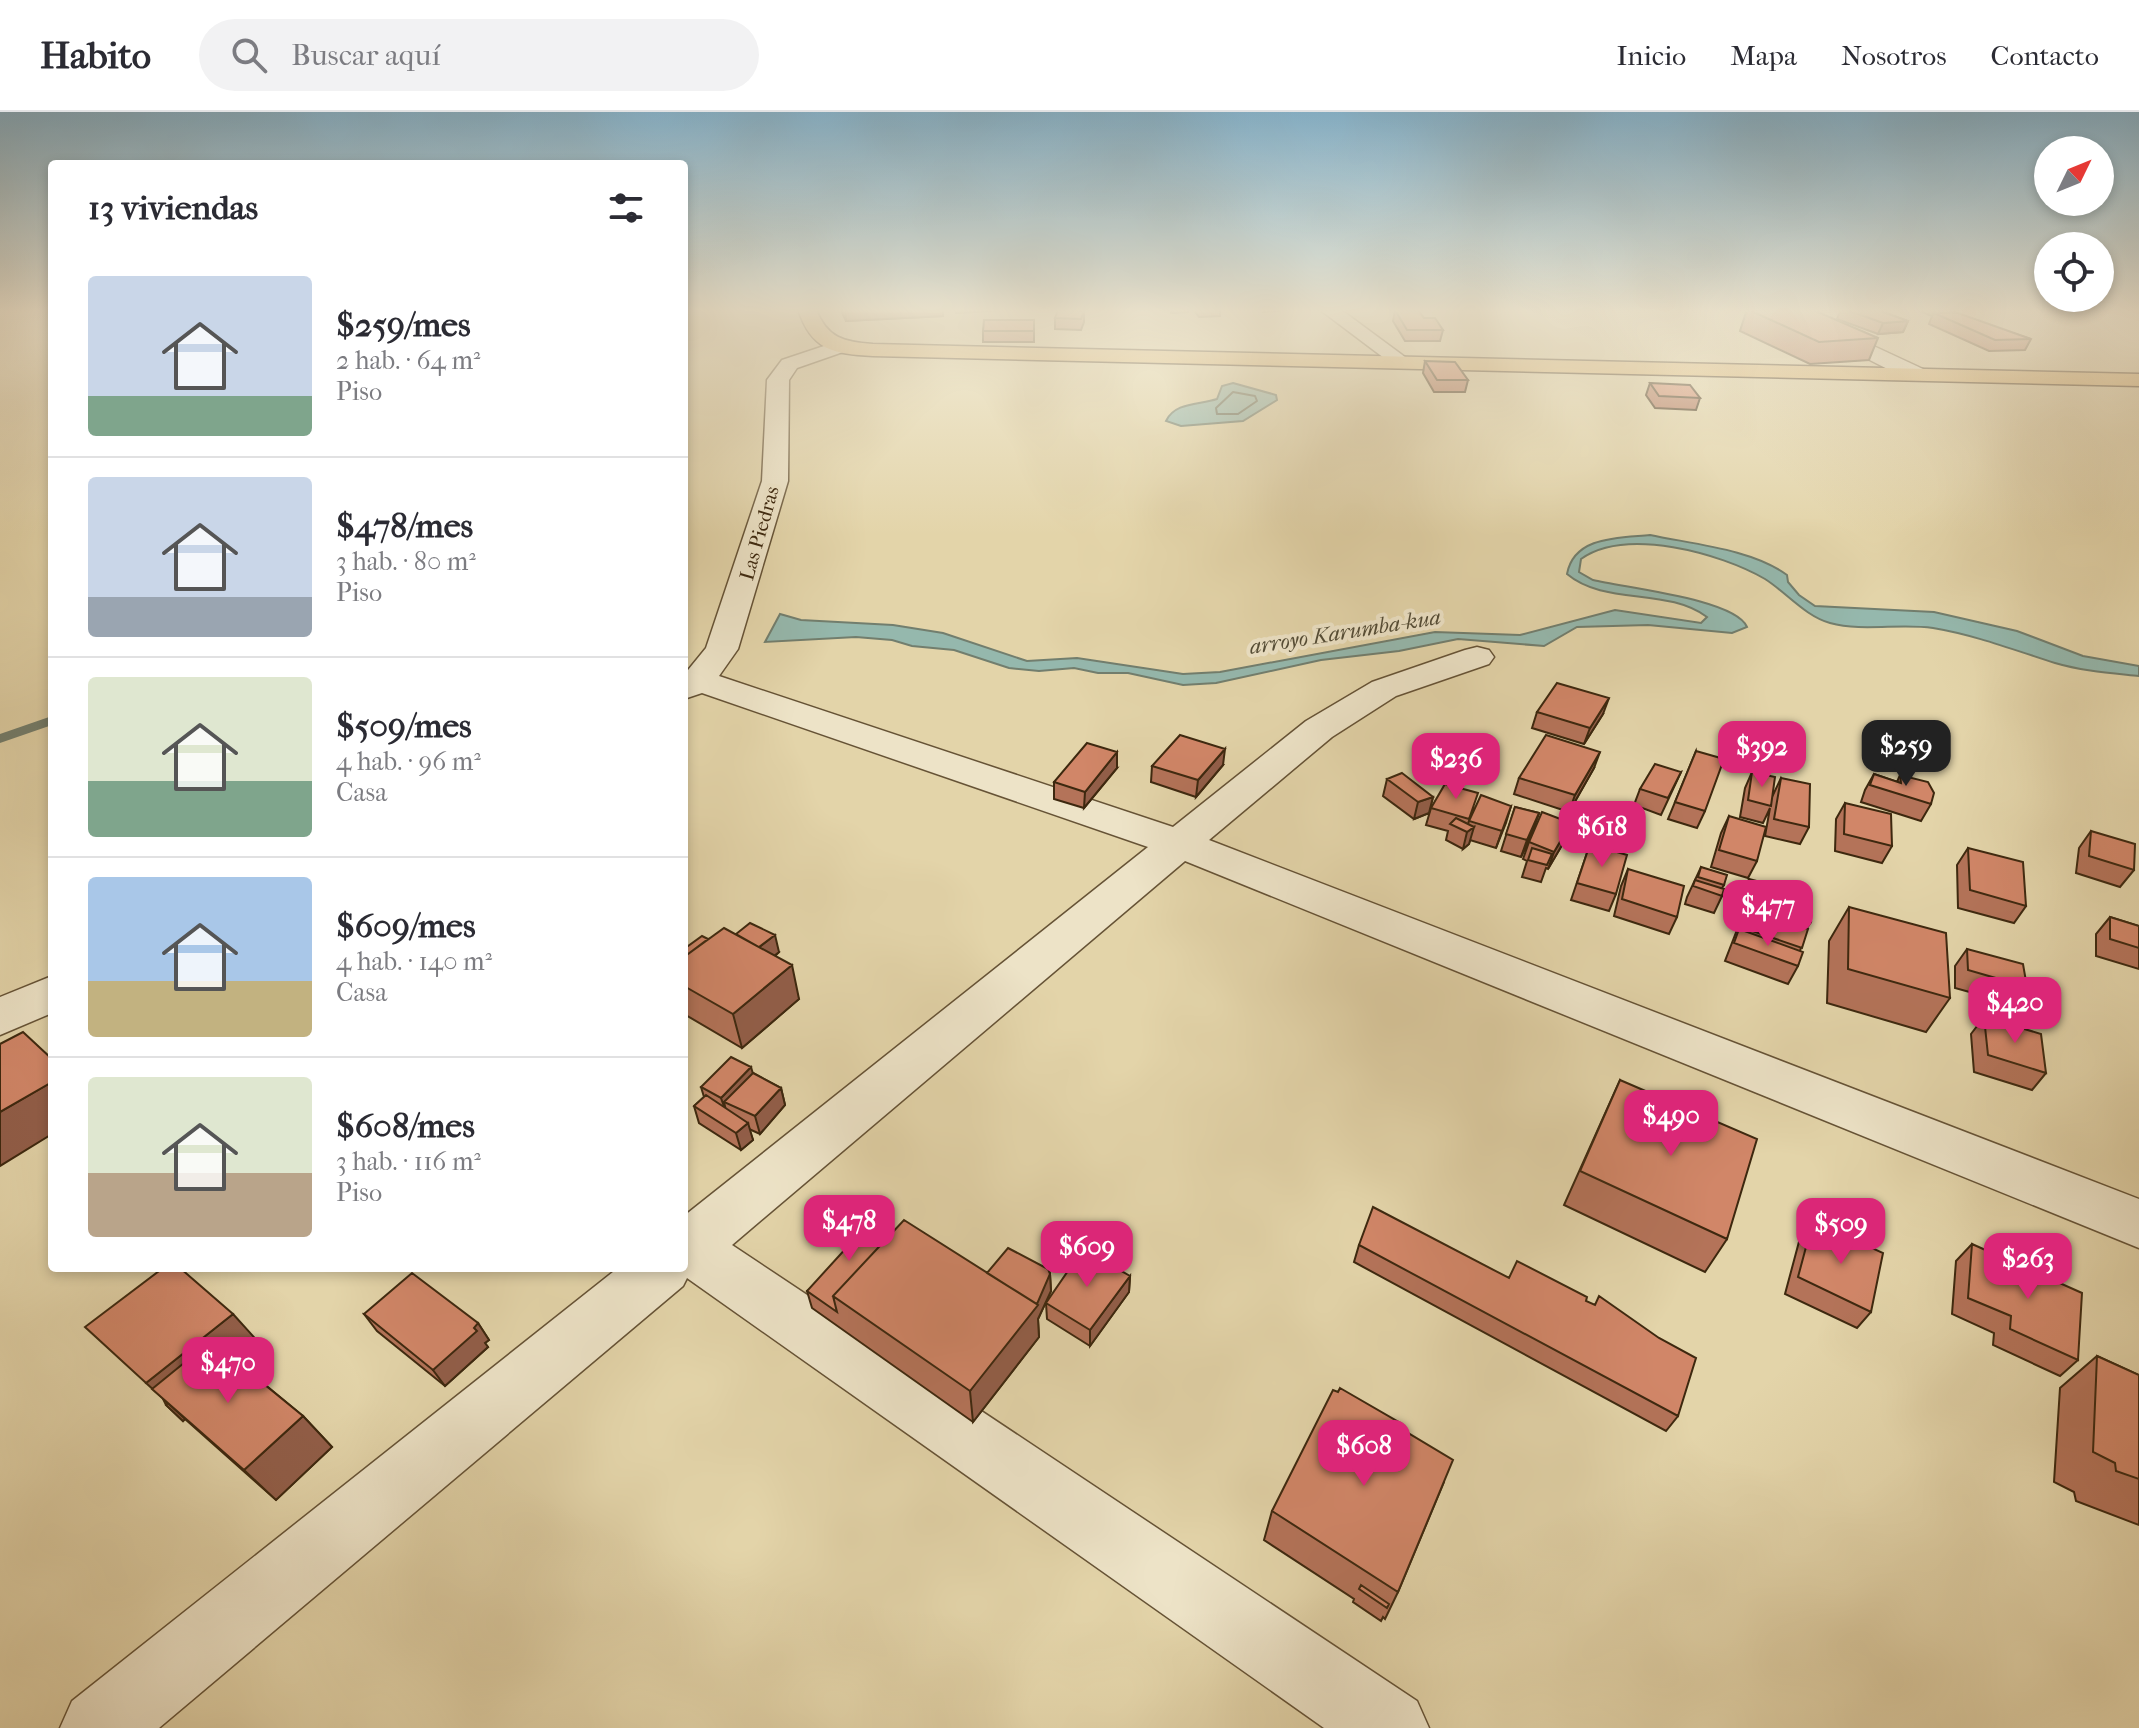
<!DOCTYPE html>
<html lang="es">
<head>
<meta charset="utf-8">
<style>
  :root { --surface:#fff; --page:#f2f2f3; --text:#2b2b33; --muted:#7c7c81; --line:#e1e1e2; --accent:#db2777 }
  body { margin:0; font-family:"IM FELL French Canon",serif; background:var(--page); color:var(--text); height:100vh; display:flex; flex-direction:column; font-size:30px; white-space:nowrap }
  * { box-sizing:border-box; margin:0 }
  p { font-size:26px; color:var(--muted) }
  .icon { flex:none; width:44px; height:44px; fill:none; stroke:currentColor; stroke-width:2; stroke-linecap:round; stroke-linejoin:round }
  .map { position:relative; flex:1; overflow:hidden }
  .side { position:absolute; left:48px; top:48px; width:640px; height:1112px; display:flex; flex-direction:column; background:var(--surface); border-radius:8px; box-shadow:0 4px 12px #0003 }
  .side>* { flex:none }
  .needle { width:52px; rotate:47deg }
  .controls { position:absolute; left:2034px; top:24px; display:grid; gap:16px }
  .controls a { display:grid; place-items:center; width:80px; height:80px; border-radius:50%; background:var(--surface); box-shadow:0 4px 12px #0003; font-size:40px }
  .price { position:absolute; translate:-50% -68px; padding:0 18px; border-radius:16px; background:var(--accent); color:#fff; font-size:26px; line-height:52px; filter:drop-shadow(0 2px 4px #0008) }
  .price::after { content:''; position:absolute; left:50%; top:48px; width:24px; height:18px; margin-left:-12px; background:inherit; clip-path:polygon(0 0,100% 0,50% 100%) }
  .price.selected { background:#222; color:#fff }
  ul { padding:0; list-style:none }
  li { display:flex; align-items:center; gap:24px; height:200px; padding:0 40px }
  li+li { border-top:2px solid var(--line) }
  li span { display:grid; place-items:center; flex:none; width:224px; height:160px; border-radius:8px; color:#555 }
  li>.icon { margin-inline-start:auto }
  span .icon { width:96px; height:96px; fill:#fffc; stroke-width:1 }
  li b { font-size:34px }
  h2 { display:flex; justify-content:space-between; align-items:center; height:96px; padding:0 40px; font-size:34px }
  header { display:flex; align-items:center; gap:48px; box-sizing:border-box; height:112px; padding:0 40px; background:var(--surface); border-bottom:2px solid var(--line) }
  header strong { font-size:38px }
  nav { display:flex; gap:44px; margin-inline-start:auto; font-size:28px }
  .search { width:560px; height:72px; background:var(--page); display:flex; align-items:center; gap:20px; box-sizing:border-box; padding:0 28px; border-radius:44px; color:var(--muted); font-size:30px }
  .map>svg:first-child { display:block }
  .water { fill:#95b8ad; stroke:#727e6e; stroke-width:2 }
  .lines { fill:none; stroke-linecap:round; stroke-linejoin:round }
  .shore { stroke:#69705e; stroke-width:2 }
  .stream { fill:#727e6e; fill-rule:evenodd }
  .minor-casing { stroke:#665336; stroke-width:3 }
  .major-casing { stroke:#3d280f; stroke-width:3 }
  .minor { fill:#ede3c7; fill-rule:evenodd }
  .major { fill:#e2ba74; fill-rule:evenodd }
  .wall { fill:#b47359; stroke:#3d280f; stroke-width:2 }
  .shaded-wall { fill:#925e49; stroke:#3d280f; stroke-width:2 }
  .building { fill:#d18668; stroke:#3d280f; stroke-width:2 }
  .labels { text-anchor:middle; stroke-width:8; stroke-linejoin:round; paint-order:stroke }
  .far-street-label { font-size:20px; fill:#3d280f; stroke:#ede3c7 }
  .far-water-label { font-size:22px; font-style:italic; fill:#534c36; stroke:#ede3c7 }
</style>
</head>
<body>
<header>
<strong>Habito</strong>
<div class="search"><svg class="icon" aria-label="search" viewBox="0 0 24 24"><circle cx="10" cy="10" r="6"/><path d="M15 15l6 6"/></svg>Buscar aquí</div>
<nav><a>Inicio</a><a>Mapa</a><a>Nosotros</a><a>Contacto</a></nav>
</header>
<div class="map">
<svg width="2139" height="1616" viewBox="0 0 2139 1616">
  <rect width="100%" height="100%" fill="#e3d4a9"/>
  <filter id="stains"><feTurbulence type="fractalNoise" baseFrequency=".0025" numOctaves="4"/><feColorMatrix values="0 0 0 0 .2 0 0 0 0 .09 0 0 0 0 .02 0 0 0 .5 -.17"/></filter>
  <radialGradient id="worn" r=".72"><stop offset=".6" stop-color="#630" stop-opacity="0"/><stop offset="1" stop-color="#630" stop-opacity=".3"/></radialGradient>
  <!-- water -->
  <path class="water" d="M1233 271 1276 283 1277 288 1243 309 1181 314 1166 309C1175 290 1199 293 1217 287L1222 274Z
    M1650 423C1692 432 1752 437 1787 463L1788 470 1799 483 1815 494 1934 500 2017 519 2083 544 2139 554V564C2111 561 2082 559 2055 551 2014 538 1975 523 1933 516 1899 511 1863 520 1830 511 1805 504 1787 481 1765 467 1720 441 1626 415 1581 447L1579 460 1593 468C1625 476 1735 487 1747 515L1732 521 1648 513 1577 515 1544 534 1458 527 1399 539 1321 548 1216 571 1183 573 1128 561H1098L1074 556 1039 559 1009 556 954 538 912 534 892 528 856 525 765 530 780 502 801 508 893 513 943 521 1027 549 1077 546 1183 562 1220 560 1435 520 1520 523 1615 498 1701 511 1707 505C1667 475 1605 494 1567 462 1574 424 1619 426 1650 423Z"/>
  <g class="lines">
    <!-- shore -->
    <path class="shore" d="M1233 280 1255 284 1257 289 1238 302H1217L1216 296Z"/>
    <!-- stream -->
    <path class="stream" d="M52 604V613L0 631V622Z"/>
    <!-- minor casing -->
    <g class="minor-casing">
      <path id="minor" d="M1319 197H1340L1409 248 1406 252H1392Z
        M1770 197H1794L1923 257 1926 262 1915 268 1907 267Z
        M836 230 846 236 843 240 797 256 789 268 788 369 738 537 719 564 1173 715 1306 609 1372 570 1465 538 1477 535 1489 538 1494 545 1489 552 1396 584 1332 625 1209 728 2139 1087V1136L1185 749 732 1133 1417 1589 1429 1616H1324L687 1166 683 1174 159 1616H60L72 1589 618 1156H684V1104L1148 735 702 581 684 587V563L706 536 762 369 767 268 782 248Z
        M52 864V901L0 923V885Z"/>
    </g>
    <!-- major casing -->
    <g class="major-casing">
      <path id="major" d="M798 197H816C827 226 844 230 873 232L2139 262V274L873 244C833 242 811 238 798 197Z"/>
    </g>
    <!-- minor -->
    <use href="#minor" class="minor"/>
    <!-- major -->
    <use href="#major" class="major"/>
  </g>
  <!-- wall -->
  <path class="wall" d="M840 197H943V204L846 209Z
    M1193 197H1220V204L1199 205Z
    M1747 197 1878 226 1869 248 1810 252 1740 219Z
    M1841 197H1875L1908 209 1903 220 1878 222 1837 207Z
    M1915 197H1956L1954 201 2031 227 2025 238 1989 239 1929 212 1932 204Z
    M1395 198 1424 206 1443 218 1440 229H1405L1393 209Z
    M1084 199V210L1081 218 1055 217V206Z
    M1034 208V230H983V219Z
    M1425 249 1468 268 1465 280H1434L1423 261Z
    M1650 271 1700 286 1696 298 1655 296 1646 283Z
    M1537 600 1603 602 1584 632 1532 616Z
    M1696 639 1705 699 1697 716 1668 707Z
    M1223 653 1196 685 1151 670 1152 654Z
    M1117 656 1084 696 1054 687V670Z
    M1594 656 1569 700 1514 682 1519 666Z
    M1681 660 1661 703 1634 693 1640 677Z
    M1752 660 1773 683 1781 666 1809 715 1800 732 1765 724 1770 696 1763 711 1740 705 1745 676Z
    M1874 662 1897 670 1900 663 1931 692 1921 709 1861 690 1865 678Z
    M1387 667 1433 685 1429 701 1414 707 1383 684Z
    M1845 691 1892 734 1882 751 1835 739 1836 707Z
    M1511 694 1496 736 1470 728 1469 732 1463 737 1446 728 1448 719 1426 713 1431 696 1473 698 1468 712 1469 709Z
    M1515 695 1539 701 1533 718 1521 745 1501 739Z
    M1729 704 1757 749 1748 766 1711 755 1721 721Z
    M2091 719 2134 758 2120 775 2076 761 2079 736Z
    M1565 728 1548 757 1546 756 1541 770 1522 765 1527 749 1523 747 1529 730Z
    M1590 732 1616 782 1609 799 1571 788Z
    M1968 736 2026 794 2014 811 1958 796 1957 753Z
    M1701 755 1724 773 1722 776V784L1714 801 1685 792 1687 785Z
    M1628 757 1677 805 1669 822 1614 804 1621 774Z
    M1749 767 1811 810 1807 816 1800 839 1798 854 1788 872 1725 849 1740 810H1738L1741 784Z
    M1849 795 1950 886 1926 920 1827 891 1829 829Z
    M2110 805 2139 814V857L2096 844V822Z
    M736 822 779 840 775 844 799 887 742 936 684 902V837L708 827Z
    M1967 837 2027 875 2013 892 1955 876V854Z
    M1984 905 2046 961 2032 978 1974 960 1971 922Z
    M753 961 781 976 785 993 760 1022 749 1017 753 1028 741 1038 699 1011 694 994 704 985 701 975Z
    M1620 968 1727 1127 1705 1160 1564 1093Z
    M1813 1109 1871 1200 1857 1216 1785 1182 1800 1126Z
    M892 1121 987 1161 1050 1162 1051 1179 1038 1207 1039 1225 973 1310 812 1196 807 1179Z
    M1972 1132 2078 1248 2060 1264 1993 1233 1994 1221 1952 1202 1956 1149Z
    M1359 1133 1509 1166 1586 1189 1678 1304 1666 1319 1354 1150Z
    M1130 1164 1129 1180 1090 1234 1047 1207 1046 1191Z
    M364 1202 478 1211 489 1228 485 1231 488 1235 445 1274 377 1219Z
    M262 1234 240 1252 303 1304 332 1335 276 1388 185 1307 183 1309 166 1293 163 1287Z
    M2097 1244 2139 1263V1413L2076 1389 2074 1380 2054 1370 2060 1276Z
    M1400 1316 1444 1370 1398 1480 1385 1507 1383 1505 1381 1509 1353 1490 1354 1487 1264 1428 1272 1399Z"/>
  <!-- shaded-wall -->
  <path class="shaded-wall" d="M868 197H943V204L846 209 845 198Z
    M956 197H1010V198L956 201Z
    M1171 197H1188V200L1171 201Z
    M1263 197H1302L1263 200Z
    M1935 197H1956L1953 202 1934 201 1932 204Z
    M1908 209 1903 220 1878 222 1883 211Z
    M1609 586 1603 602 1584 632 1590 616Z
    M1225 637 1223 653 1196 685 1198 668Z
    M1117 640V656L1084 696 1085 680Z
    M1600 640 1594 656 1569 700 1575 683Z
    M1433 685 1429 701 1414 707 1418 690Z
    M1511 694 1506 711 1496 736 1502 719Z
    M1539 701 1533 718 1521 745 1527 728Z
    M1571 711 1565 728 1548 757 1554 740Z
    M1474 715 1469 732 1463 737 1467 720Z
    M775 823 779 840 753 861 749 843Z
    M792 853 799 887 742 936 733 902Z
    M751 955 756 972 724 990 727 1003 721 986Z
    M52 970V1022L0 1054V1000Z
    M781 976 785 993 760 1022 755 1004Z
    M748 1011 753 1028 741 1038 736 1021Z
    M1050 1162 1051 1179 1038 1207 1039 1225 973 1310 970 1279Z
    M1130 1164 1129 1180 1090 1234V1218Z
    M233 1202 262 1234 235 1256 186 1307 146 1271Z
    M478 1211 489 1228 485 1231 488 1235 445 1274 433 1258Z
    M168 1291 185 1307 183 1309 166 1293Z
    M303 1304 332 1335 276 1388 244 1358Z"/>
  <!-- building -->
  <path class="building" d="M1747 197H1811L1878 226 1819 230Z
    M1844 197H1875L1908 209 1883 211Z
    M1058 198 1084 199 1081 207 1055 206Z
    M1395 198H1418L1424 206H1435L1443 218H1407Z
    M1934 201H1958L2031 227 1995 228Z
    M984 208H1034V219H983Z
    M1425 249 1455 250 1468 268H1437Z
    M1650 271 1690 273 1700 286 1659 284Z
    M1557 571 1609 586 1590 616 1537 600Z
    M1180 623 1225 637 1198 668 1152 654Z
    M1546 623 1600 640 1575 683 1519 666Z
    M1087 631 1117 640 1085 680 1054 670Z
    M1696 639 1724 647 1705 699 1675 690Z
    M1655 652 1681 660 1668 686 1640 677Z
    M1752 660 1775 665 1771 694 1748 688Z
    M1402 661 1433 685 1418 690 1387 667Z
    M1874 662 1901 671 1900 663 1928 670 1934 681 1931 692 1870 673Z
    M1781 666 1810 672 1809 715 1774 707Z
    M1445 672 1478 681 1469 707 1431 696Z
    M1481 683 1511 694 1502 719 1469 709Z
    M1845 691 1891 702 1892 734 1844 722Z
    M1515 695 1539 701 1527 728 1506 722Z
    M1542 700 1571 711 1554 740 1529 730Z
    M1729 704 1766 715 1757 749 1719 738Z
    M1456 706 1474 715 1467 720 1450 712Z
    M2091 719 2135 732 2134 758 2089 744Z
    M1590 732 1627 743 1616 782 1577 771Z
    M1532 736 1552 742 1547 753 1528 748Z
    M1968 736 2023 750 2026 794 1970 778Z
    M1701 755 1727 763 1724 773 1698 765Z
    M1628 757 1684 774 1677 805 1622 787Z
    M1749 767 1811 783V810L1747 793Z
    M1695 768 1724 777 1722 784 1693 774Z
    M1849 795 1946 821 1950 886 1848 857Z
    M1747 796 1808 817 1802 836 1741 815Z
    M2110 805 2139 814V836L2110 827Z
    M750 811 775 823 759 835 736 822Z
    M724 816 792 853 733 902 684 874V845Z
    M1739 817 1803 840 1798 854 1734 831Z
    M702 824 708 827 684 845V837Z
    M1967 837 2023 852 2027 875 1968 858Z
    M1984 905 2041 922 2046 961 1988 943Z
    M23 920 52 947V970L0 1000V932Z
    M731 945 751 955 721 986 701 975Z
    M753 961 781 976 755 1004 724 990Z
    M1620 968 1757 1027 1727 1127 1580 1059Z
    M706 983 748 1011 736 1021 694 994Z
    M1373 1095 1509 1166 1517 1149 1587 1185 1586 1189 1595 1193 1599 1184 1659 1226 1696 1246 1678 1304 1359 1133Z
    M904 1108 1038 1193 970 1279 833 1184Z
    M874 1109 892 1121 833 1184 837 1200 807 1179 870 1110Z
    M1813 1109 1883 1141 1871 1200 1798 1165Z
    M1972 1132 2082 1181 2078 1248 2010 1217 2011 1204 1968 1186Z
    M1008 1136 1048 1157 1050 1162 1037 1192 987 1161Z
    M1083 1137 1130 1164 1090 1218 1046 1191Z
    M163 1156H180L233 1202 146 1271 85 1215Z
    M412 1161 478 1211 474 1216 477 1219 433 1258 364 1202Z
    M211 1229 303 1304 244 1358 152 1277Z
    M2097 1244 2139 1263V1367L2116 1359 2115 1351 2093 1340Z
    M1340 1276 1402 1312 1400 1316 1453 1348 1398 1480 1272 1399 1333 1278 1338 1280Z
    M1361 1473 1389 1492 1387 1496 1359 1477Z"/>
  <!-- sky -->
  <linearGradient id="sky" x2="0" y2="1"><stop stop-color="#87b6d0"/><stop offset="0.47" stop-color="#f2ecd8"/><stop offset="1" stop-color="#f2ecd8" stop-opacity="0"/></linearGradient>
  <rect width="2139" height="423" fill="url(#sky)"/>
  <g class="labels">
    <!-- far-street labels -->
    <g class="far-street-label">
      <text transform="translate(759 421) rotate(-74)" y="7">Las Piedras</text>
    </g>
    <!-- far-water labels -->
    <g class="far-water-label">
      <text transform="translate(1345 519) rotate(-9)" y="8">arroyo Karumba-kua</text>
    </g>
  </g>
  <rect width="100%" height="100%" filter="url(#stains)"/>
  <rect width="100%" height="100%" fill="url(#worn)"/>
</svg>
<div class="controls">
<a><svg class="needle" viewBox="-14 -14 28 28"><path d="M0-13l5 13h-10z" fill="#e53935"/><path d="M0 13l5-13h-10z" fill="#7c7c81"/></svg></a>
<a><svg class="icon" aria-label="locate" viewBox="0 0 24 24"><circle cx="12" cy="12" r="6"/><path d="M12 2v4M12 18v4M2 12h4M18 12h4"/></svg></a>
</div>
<b class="price selected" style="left:1906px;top:676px">$259</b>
<b class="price" style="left:1762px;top:677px">$392</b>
<b class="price" style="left:1456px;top:689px">$236</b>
<b class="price" style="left:1602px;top:757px">$618</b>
<b class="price" style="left:1768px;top:836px">$477</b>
<b class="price" style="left:2015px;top:933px">$420</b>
<b class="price" style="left:1671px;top:1046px">$490</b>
<b class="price" style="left:849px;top:1151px">$478</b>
<b class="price" style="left:1841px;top:1154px">$509</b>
<b class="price" style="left:1087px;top:1177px">$609</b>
<b class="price" style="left:2028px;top:1189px">$263</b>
<b class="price" style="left:228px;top:1293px">$470</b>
<b class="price" style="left:1364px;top:1376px">$608</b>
<section class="side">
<h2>13 viviendas<svg class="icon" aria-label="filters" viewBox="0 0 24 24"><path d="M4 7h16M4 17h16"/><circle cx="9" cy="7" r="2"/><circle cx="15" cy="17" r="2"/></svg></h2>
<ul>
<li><span style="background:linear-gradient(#c9d6e8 75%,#7fa58c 0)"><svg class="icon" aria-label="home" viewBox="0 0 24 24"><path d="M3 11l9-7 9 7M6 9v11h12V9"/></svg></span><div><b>$259/mes</b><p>2 hab. · 64 m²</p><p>Piso</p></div></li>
<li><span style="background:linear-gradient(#c9d6e8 75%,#9aa5b1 0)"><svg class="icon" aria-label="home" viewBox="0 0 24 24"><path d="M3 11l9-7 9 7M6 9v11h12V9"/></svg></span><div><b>$478/mes</b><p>3 hab. · 80 m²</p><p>Piso</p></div></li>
<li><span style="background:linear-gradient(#dfe7d0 65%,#7fa58c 0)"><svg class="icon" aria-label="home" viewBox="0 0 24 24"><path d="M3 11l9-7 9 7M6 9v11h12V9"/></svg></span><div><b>$509/mes</b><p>4 hab. · 96 m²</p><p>Casa</p></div></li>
<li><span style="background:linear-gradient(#a9c7e8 65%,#c2b280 0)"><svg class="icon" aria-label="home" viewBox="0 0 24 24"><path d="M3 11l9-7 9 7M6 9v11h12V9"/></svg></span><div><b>$609/mes</b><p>4 hab. · 140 m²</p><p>Casa</p></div></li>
<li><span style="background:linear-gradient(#dfe7d0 60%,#b9a48a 0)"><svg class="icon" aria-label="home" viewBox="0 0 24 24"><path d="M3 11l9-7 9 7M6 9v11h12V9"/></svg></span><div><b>$608/mes</b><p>3 hab. · 116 m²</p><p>Piso</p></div></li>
</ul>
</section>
</div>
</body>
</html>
